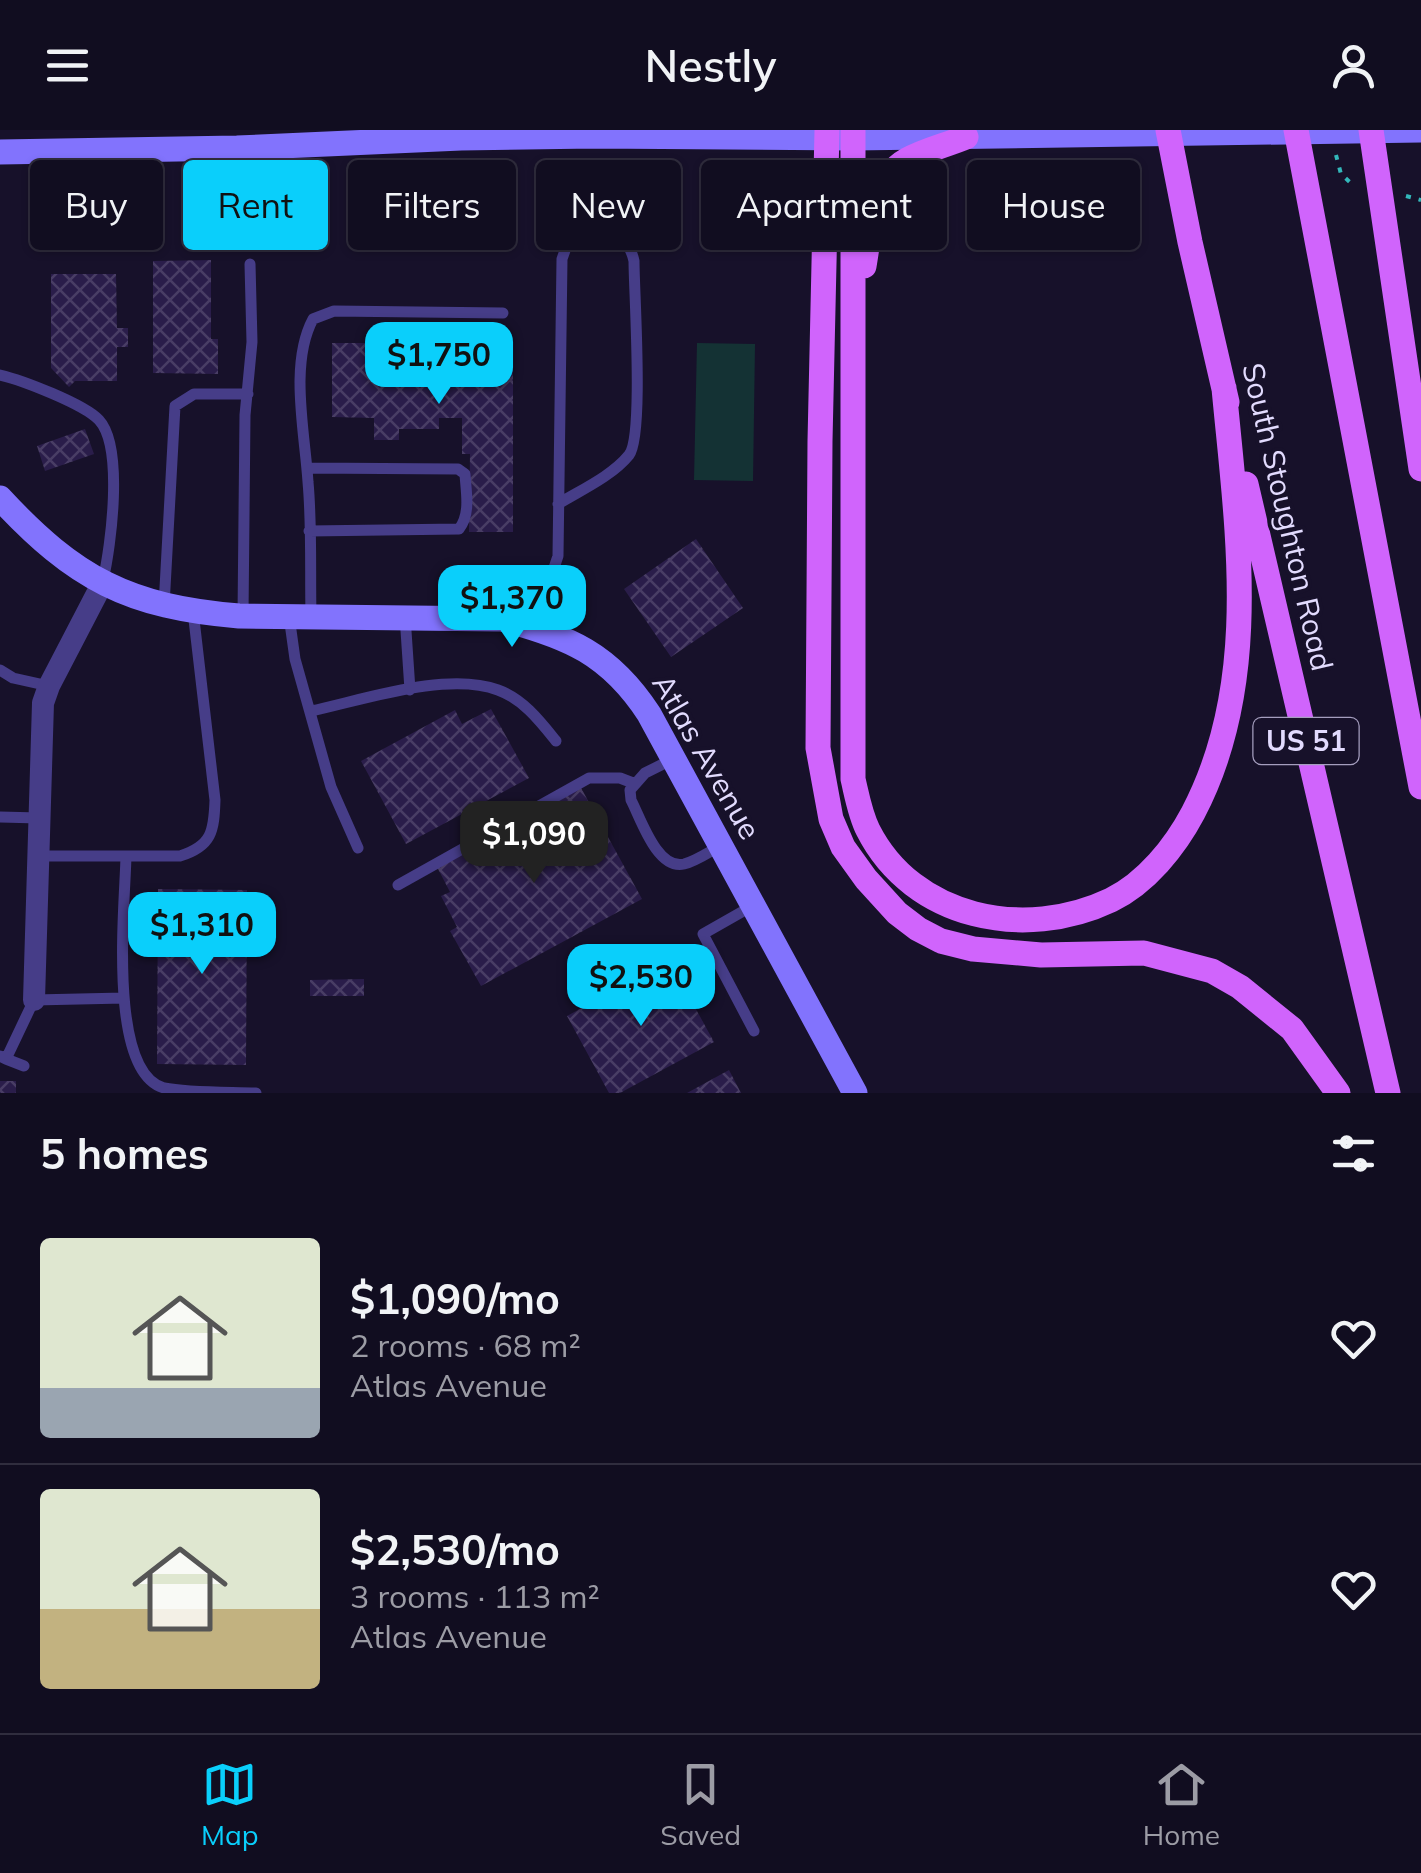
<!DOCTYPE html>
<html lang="en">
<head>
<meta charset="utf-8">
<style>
  :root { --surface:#110d20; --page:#1a1629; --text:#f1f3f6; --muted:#9c9ca5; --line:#302d3e; --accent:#0acffb }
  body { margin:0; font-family:Mulish,sans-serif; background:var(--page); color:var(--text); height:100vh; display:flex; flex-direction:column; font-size:38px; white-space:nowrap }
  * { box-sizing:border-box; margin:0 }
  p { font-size:32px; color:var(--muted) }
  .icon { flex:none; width:55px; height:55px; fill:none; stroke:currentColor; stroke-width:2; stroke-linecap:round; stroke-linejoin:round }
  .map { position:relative; height:963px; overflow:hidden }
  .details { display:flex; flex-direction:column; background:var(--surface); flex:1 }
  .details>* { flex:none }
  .banner { position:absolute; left:30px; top:30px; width:1362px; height:90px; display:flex; gap:20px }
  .price { position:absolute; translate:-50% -85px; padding:0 22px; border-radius:20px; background:var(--accent); color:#111; font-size:32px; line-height:65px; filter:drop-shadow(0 2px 5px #0008) }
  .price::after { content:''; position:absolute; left:50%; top:60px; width:30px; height:22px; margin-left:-15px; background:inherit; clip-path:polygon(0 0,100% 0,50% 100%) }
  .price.current { background:#222; color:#fff }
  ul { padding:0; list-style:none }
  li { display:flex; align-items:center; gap:30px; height:250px; padding:0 40px }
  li+li { border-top:2px solid var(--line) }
  li span { display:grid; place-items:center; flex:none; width:280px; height:200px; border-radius:10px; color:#555 }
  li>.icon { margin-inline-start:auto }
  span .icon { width:120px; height:120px; fill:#fffc; stroke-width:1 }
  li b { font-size:42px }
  h2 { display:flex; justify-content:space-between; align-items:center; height:120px; padding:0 40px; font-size:42px }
  .chip { padding:0 35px; border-radius:10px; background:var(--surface); box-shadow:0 2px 8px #0004,0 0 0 2px var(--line); font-size:35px; line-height:90px }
  .chip.current { background:var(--accent); color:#111 }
  header { display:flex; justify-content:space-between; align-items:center; height:130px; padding:0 40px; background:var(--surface); font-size:45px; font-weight:600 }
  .dock { display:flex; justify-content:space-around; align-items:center; height:140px; border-top:2px solid var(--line); background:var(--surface); font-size:28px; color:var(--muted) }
  .dock a { display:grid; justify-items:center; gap:5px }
  .dock .current { color:var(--accent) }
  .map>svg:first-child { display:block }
  .garden { fill:#143234 }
  .building { fill:url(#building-cross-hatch) }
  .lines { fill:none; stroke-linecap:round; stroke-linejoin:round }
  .path { stroke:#33b7ba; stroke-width:4; stroke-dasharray:5 8; stroke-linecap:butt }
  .lane { stroke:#463d88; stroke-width:11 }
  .street { stroke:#463d88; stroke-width:22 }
  .secondary { stroke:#8273fd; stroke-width:25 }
  .primary { stroke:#d064fc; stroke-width:25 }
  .labels { text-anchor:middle; stroke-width:8; stroke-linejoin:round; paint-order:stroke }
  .shield { fill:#17112a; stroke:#a59ebe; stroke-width:2.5 }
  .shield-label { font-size:28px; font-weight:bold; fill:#e2dbfe }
  .street-label { font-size:30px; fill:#e2dbfe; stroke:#17112a }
</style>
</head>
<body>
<header><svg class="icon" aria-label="menu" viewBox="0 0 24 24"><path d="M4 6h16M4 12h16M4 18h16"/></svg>Nestly<svg class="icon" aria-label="person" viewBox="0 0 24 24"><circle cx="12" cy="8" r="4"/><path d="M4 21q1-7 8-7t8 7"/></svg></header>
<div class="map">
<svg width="1421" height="963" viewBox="0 0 1421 963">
  <defs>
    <pattern id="building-cross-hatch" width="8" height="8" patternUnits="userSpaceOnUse" patternTransform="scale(2.5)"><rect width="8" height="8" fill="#2a1d4a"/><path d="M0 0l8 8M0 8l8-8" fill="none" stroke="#493d65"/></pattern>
  </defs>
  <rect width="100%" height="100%" fill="#17112a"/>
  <!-- garden -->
  <path class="garden" d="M697 213 755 214 753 351 694 350Z"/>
  <!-- building -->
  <path class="building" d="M211 130V209H218V244L153 243V131Z
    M51 144H116L117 198H128V217H117V251H75L69 257 51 238Z
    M332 213H513V402H469L470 324H462V288H439V299H399V310H374V288L332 287Z
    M85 299 94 324 45 341 37 316Z
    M696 409 743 478 671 527 624 459Z
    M491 579 529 648 406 714 361 631 455 580 462 594Z
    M580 656 642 769 481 856 450 801 457 797 441 766 450 762 436 735Z
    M158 759 247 760 246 935 157 934Z
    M669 830 714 912 620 963H609L567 886Z
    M364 849V866H310V850Z
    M729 940 741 963H687Z
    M0 951H16V963H0Z"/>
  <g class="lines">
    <!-- path -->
    <path class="path" d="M1336 25 1341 44 1353 55
      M1406 66 1421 70"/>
    <!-- lane -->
    <path class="lane" d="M0 245C22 250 84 274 99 290 124 317 111 416 103 450
      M307 338 458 339 465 344C466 362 471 384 459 399L309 401
      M164 476 175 276 194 264H248
      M243 486 245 285 252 212 250 134
      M289 486 295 529 331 657 358 718
      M311 486C310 441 312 396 308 352 305 303 289 234 313 189L334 181 503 183
      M405 486 410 560
      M534 497 558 426 562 129 568 112 578 102C605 102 627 99 634 131 634 163 644 306 629 325 612 346 581 360 558 374
      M0 540 13 548 49 556
      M311 581C363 570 447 541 498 560 523 569 540 591 556 611
      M673 629 645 643 630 660 631 670C641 689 657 740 684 734 696 731 709 722 720 716
      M0 687 39 688
      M38 726H180C212 716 214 701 215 670L193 481
      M126 726C125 775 107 942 164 958 188 963 229 962 256 963
      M398 755 589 648H620L633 653
      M754 775 703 804 754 901
      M0 926 6 929 34 870 124 868
      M6 929 24 936"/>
    <!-- street -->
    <path class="street" d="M34 870 43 573 49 556 102 454"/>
    <!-- secondary -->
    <path class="secondary" d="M0 22 237 18 461 8 594 6 853 8 1421 0
      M0 368C75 449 129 477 239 486L501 489C568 506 610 524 649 584L855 963"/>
    <!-- primary -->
    <path class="primary" d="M827 0 820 311 818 618 831 689 843 717 866 749 897 783 918 799 941 811 973 819 1041 825 1144 823 1212 841 1240 857 1292 899 1338 963
      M853 0V649C857 666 860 684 868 700 913 789 1025 811 1111 770 1146 753 1175 717 1193 683 1262 552 1237 399 1224 258
      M1168 0 1190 112 1227 272
      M1296 0 1421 657
      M1371 0 1421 339
      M864 136C870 102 873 49 907 30 925 20 947 15 966 7
      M1246 354 1388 963"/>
  </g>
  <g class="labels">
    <!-- shield labels -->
    <rect class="shield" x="1253.5" y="588" width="105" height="46" rx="8"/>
    <g class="shield-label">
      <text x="1306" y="621">US 51</text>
    </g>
    <!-- street labels -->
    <g class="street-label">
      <text transform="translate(1287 387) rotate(77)" y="10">South Stoughton Road</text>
      <text transform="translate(706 627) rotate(60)" y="10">Atlas Avenue</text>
    </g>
  </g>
</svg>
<b class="price" style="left:439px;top:277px">$1,750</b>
<b class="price" style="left:512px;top:520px">$1,370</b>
<b class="price current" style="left:534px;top:756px">$1,090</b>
<b class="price" style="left:202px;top:847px">$1,310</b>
<b class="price" style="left:641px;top:899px">$2,530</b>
<div class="banner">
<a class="chip">Buy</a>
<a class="chip current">Rent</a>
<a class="chip">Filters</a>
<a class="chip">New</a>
<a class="chip">Apartment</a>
<a class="chip">House</a>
</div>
</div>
<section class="details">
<h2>5 homes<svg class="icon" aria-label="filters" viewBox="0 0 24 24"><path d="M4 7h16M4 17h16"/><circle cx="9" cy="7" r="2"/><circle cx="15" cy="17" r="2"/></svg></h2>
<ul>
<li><span style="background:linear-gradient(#dfe7d0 75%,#9aa5b1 0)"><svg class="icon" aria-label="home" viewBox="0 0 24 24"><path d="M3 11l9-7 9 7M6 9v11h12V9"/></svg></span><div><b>$1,090/mo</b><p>2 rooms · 68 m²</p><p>Atlas Avenue</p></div><svg class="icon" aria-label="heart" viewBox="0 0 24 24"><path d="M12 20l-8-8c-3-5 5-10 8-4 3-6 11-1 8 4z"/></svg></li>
<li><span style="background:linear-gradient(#dfe7d0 60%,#c2b280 0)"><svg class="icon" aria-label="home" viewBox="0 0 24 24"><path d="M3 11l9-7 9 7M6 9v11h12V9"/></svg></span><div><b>$2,530/mo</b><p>3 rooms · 113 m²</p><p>Atlas Avenue</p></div><svg class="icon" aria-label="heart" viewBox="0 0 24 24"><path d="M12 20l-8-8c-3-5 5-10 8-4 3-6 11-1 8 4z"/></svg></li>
</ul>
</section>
<nav class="dock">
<a class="current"><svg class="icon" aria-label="map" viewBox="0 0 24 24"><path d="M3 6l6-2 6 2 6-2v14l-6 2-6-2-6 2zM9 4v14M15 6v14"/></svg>Map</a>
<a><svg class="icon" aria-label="saved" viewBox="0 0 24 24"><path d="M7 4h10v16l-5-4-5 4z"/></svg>Saved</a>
<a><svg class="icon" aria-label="home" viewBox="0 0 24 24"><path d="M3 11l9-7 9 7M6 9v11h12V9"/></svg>Home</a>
</nav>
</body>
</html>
